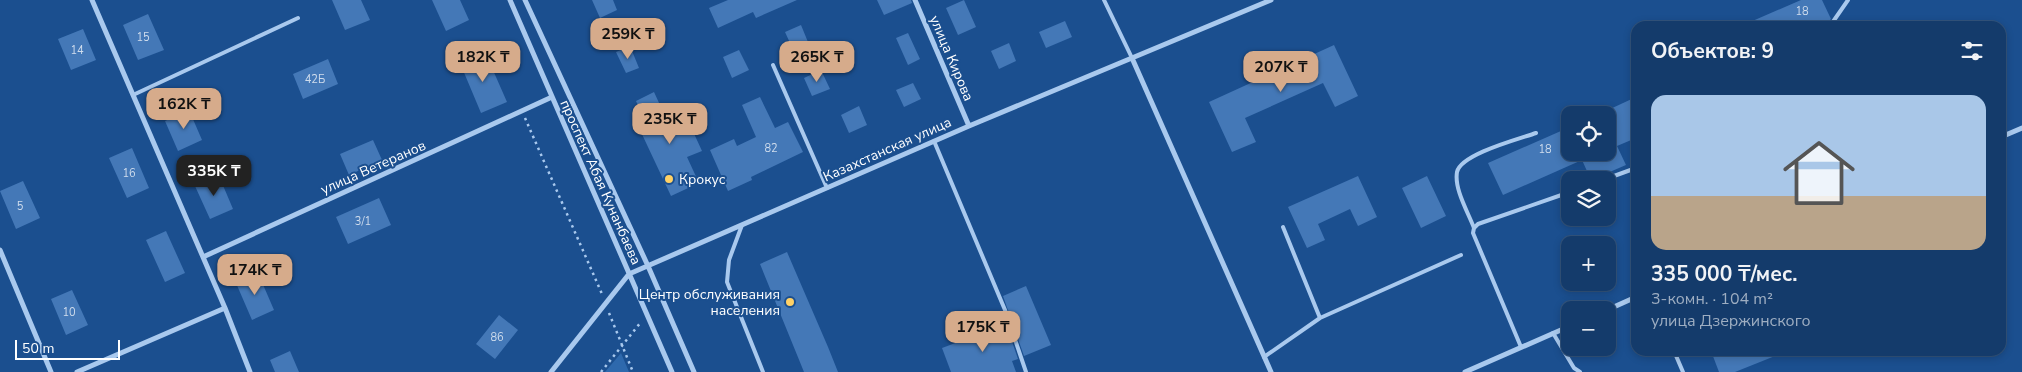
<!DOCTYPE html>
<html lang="ru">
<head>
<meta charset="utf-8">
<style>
  :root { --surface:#143b6b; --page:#214673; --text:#f1f3f6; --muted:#9dadc1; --line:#33557e; --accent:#d6ab8b }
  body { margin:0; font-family:"Nunito Sans",sans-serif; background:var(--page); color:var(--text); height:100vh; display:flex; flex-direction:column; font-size:19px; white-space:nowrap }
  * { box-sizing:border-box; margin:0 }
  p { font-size:16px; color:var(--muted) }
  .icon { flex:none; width:28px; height:28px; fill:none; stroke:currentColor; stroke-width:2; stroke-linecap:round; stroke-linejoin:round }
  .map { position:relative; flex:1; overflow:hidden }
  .drawer { position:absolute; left:1631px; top:21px; width:375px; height:335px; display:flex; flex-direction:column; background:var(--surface); border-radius:15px; box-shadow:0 2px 8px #0003,0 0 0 1px var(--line) }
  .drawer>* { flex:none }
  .buttons { position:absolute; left:1561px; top:106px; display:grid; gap:10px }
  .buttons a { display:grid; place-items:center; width:55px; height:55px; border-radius:10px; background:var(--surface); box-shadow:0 2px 8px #0003,0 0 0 1px var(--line); font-size:25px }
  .scale { position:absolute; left:15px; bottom:12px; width:105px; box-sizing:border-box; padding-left:5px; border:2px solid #fff; border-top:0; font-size:14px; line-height:18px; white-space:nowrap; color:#fff; -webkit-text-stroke:4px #1b4f8f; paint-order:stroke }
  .price { position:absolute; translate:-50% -42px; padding:0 11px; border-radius:10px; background:var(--accent); color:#111; font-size:16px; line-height:32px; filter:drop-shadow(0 1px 2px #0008) }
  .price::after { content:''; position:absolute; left:50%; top:30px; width:15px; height:11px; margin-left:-8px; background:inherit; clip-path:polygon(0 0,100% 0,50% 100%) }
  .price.active { background:#222; color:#fff }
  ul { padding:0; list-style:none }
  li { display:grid; align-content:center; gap:10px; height:265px; padding:0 20px }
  li span { display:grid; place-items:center; height:155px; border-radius:15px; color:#555 }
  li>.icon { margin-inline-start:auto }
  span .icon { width:90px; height:90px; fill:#fffc; stroke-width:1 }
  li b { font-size:21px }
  h2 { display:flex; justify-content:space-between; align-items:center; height:60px; padding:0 20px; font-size:21px }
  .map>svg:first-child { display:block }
  .green { fill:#2e69ad }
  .building { fill:#4478b7 }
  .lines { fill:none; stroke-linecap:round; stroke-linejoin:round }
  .path { stroke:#a9c9ee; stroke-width:2.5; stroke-dasharray:2.5 4; stroke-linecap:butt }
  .service { stroke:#a9c9ee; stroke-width:4 }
  .minor { stroke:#a9c9ee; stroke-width:5 }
  .poi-dot { fill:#ffd166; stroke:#1b4f8f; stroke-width:2 }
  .labels { text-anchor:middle; stroke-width:4; stroke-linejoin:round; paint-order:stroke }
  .number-label { font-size:11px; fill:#d0dded }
  .street-label { font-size:14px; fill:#fff; stroke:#1b4f8f }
  .poi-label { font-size:14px; fill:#fff; stroke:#1b4f8f; text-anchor:start }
</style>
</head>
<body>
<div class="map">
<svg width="2022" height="372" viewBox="0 0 2022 372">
  <rect width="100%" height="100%" fill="#1b4f8f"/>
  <!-- green -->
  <path class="green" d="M621 353 629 372H605Z"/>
  <!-- building -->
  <path class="building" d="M332 0H361L370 20 345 30Z
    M432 0H460L469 20 446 31Z
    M592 0H613L617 10 600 18Z
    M728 0H797L756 18 753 12 718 28 709 8Z
    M877 0H911L912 3 884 15Z
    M964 0 976 27 958 35 946 8Z
    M1801 0H1822L1831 19 1827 23 1820 26H1741Z
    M148 14 164 50 138 60 123 25Z
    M1065 21 1072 37 1046 48 1039 32Z
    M801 25 810 47 795 54 785 32Z
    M83 29 96 60 71 70 58 39Z
    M908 33 920 59 908 65 896 38Z
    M1009 43 1016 61 999 69 991 51Z
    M1334 45 1358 96 1335 107 1323 83 1245 118 1256 142 1232 152 1209 102Z
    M630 46 639 68 626 73 616 52Z
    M739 50 749 70 732 78 723 57Z
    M485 52 507 102 481 113 460 63Z
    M328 59 338 84 303 99 293 74Z
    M821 70 830 89 812 96 804 78Z
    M913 83 921 99 904 107 896 90Z
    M654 92 666 118 669 117 671 120 685 114 702 151 687 157 699 183 671 196 640 130 647 126 636 101Z
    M760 97 775 128 788 122 803 152 751 177 752 180 728 191 710 150 734 139 737 146 756 137 742 105Z
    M1636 97V138L1617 146 1626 165 1591 180 1582 160 1503 195 1488 163 1570 127V152H1608V110Z
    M859 106 867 125 849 133 841 115Z
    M189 110 202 140 178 151 165 121Z
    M373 140 382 160 349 175 340 154Z
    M132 148 149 188 127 198 109 158Z
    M219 176 233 209 210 219 195 186Z
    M1358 176 1377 217 1358 226 1350 209 1318 224 1325 240 1307 248 1288 207Z
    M1427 176 1446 216 1421 228 1402 188Z
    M23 181 40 218 16 229 0 191Z
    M379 198 391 225 348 244 336 217Z
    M166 231 185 273 165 282 146 240Z
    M787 252 828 347 838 372H804L760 264Z
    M258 273 274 310 252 320 236 283Z
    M1026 286 1051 345 1024 356 1003 296Z
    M72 290 88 325 66 335 51 299Z
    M499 315 518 330 495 359 476 344Z
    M1006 324 1018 359 1012 361 1016 372H951L942 348Z
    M290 351 299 372H275L270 360Z
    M1711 351H1785V352L1735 372H1719Z"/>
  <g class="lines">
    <!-- path -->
    <path class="path" d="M525 118 602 294
      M609 313 633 372
      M601 372 641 322"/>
    <!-- service -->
    <path class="service" d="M1104 0 1132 58
      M1830 26 1848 0
      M773 65 827 188
      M133 95 298 18
      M934 141 1005 310 1026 372
      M1603 180 1636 168
      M742 225 729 260 727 282 763 372
      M1283 227 1320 318
      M1474 228C1468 212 1454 189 1457 172 1461 154 1519 139 1536 133
      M1553 333 1574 368 1580 372
      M1521 347 1473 233 1474 228 1478 224 1570 192
      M1674 351 1683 372
      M1264 357 1320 318 1461 255"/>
    <!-- minor -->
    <path class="minor" d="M92 0 225 308 250 372
      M510 0 672 372
      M525 0 648 266 694 372
      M915 0 969 126
      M1132 58 1271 372
      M2001 137 2022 128
      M0 250 51 372
      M203 257 552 97
      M1607 310 1636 297
      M77 372 225 308
      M551 372 629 274 969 126 1271 0
      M1465 372 1570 326"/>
  </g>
  <!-- markers -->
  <g class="poi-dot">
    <circle cx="669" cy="179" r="5"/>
    <circle cx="790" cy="302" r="5"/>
  </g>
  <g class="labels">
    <!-- number labels -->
    <g class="number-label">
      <text x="1802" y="15">18</text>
      <text x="143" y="41">15</text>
      <text x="77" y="54">14</text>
      <text x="315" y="83">42Б</text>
      <text x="771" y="152">82</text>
      <text x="1545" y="153">18</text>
      <text x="129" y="177">16</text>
      <text x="20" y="210">5</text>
      <text x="363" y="225">3/1</text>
      <text x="69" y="316">10</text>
      <text x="497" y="341">86</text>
    </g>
    <!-- street labels -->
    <g class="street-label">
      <text transform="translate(952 58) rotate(67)" y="5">улица Кирова</text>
      <text transform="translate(887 149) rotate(-24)" y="5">Казахстанская улица</text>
      <text transform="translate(373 167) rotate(-24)" y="5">улица Ветеранов</text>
      <text transform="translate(601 182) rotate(66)" y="5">проспект Абая Кунанбаева</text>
    </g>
    <!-- poi labels -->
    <g class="poi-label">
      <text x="679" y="184">Крокус</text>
      <text x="780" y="299" text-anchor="end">Центр обслуживания<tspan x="780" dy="16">населения</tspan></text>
    </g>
  </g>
</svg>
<div class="buttons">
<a><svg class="icon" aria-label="locate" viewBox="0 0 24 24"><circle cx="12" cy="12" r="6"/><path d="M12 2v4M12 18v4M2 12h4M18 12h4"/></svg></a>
<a><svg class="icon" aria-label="layers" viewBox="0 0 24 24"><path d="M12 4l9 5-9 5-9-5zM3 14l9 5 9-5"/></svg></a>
<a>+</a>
<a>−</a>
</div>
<div class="scale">50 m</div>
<b class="price" style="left:628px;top:60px">259K ₸</b>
<b class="price" style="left:483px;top:83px">182K ₸</b>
<b class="price" style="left:817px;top:83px">265K ₸</b>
<b class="price" style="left:1281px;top:93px">207K ₸</b>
<b class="price" style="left:184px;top:130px">162K ₸</b>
<b class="price" style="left:670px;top:145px">235K ₸</b>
<b class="price active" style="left:214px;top:197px">335K ₸</b>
<b class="price" style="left:255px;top:296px">174K ₸</b>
<b class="price" style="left:983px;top:353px">175K ₸</b>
<section class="drawer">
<h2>Объектов: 9<svg class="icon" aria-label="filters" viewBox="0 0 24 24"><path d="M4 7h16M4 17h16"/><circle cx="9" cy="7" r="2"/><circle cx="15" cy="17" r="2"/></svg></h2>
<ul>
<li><span style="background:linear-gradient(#a9c7e8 65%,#b9a48a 0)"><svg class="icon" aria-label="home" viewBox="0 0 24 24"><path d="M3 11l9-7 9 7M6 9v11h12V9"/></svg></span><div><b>335 000 ₸/мес.</b><p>3-комн. · 104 m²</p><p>улица Дзержинского</p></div></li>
</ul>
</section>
</div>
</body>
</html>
